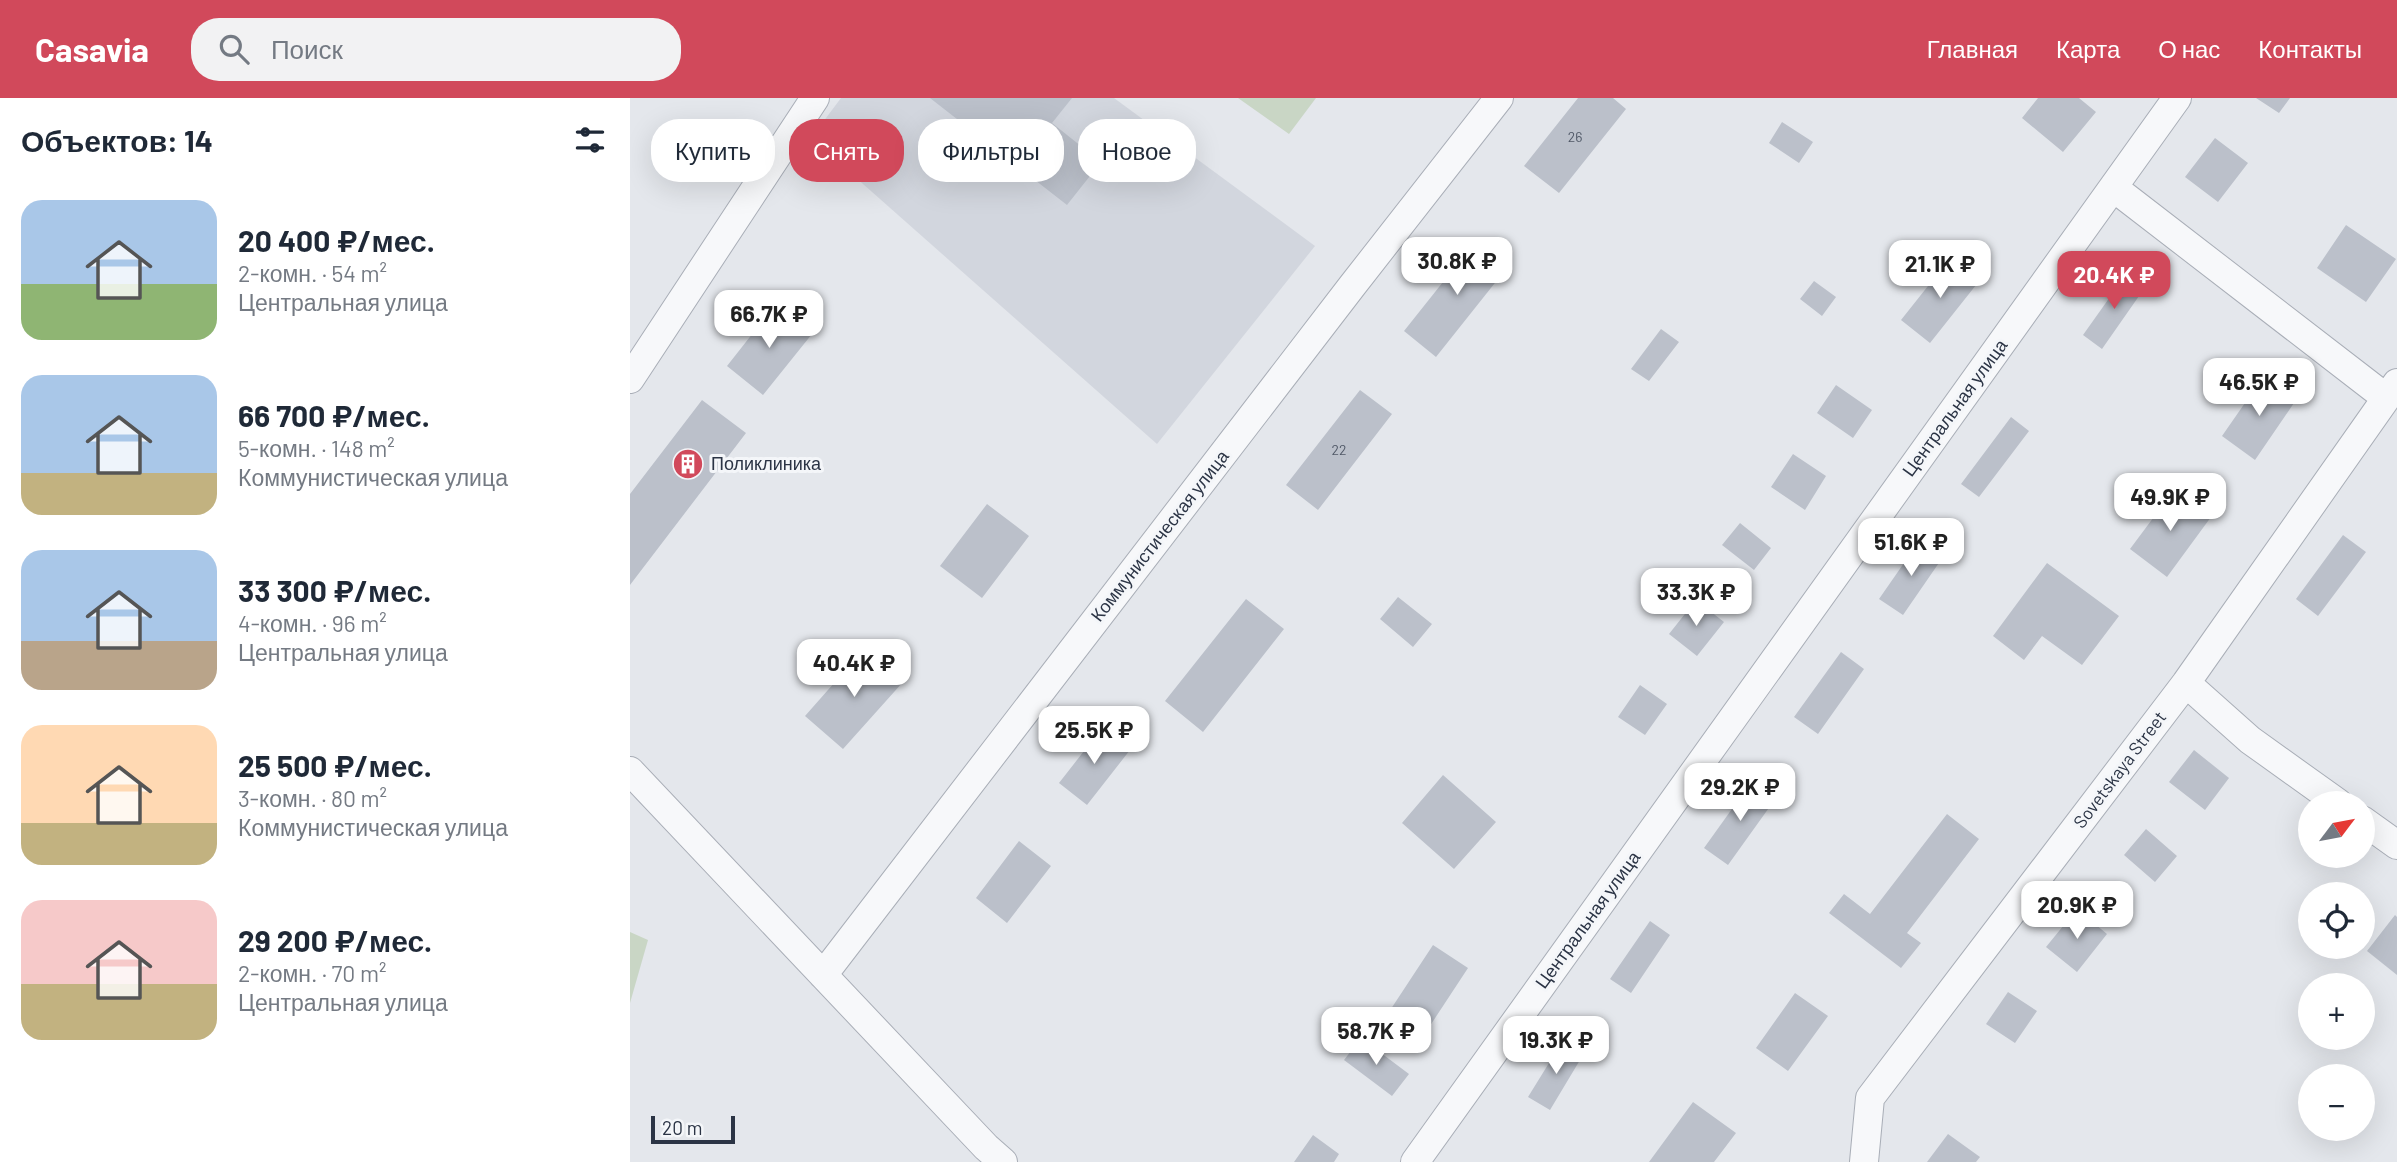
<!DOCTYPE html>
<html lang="ru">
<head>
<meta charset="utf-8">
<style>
  :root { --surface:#fff; --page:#f2f2f3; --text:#1f2937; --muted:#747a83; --accent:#d1495b }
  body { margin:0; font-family:Barlow,sans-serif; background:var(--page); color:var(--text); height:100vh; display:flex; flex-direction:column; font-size:26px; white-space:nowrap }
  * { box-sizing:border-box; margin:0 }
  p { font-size:23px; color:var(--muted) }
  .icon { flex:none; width:38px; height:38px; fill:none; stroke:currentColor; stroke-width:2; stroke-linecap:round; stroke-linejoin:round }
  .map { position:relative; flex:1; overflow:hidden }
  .side { display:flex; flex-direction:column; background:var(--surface); width:630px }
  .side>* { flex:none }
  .banner { position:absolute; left:21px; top:21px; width:665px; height:63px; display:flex; gap:14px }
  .needle { width:46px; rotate:58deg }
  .buttons { position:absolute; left:1668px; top:693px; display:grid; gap:14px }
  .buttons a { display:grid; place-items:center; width:77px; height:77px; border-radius:50%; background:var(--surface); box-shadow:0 7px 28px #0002; font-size:35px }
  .scale { position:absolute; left:21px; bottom:18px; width:84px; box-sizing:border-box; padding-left:7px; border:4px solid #2b3445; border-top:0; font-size:19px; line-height:24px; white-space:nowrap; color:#2b3445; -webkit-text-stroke:5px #f4f6f9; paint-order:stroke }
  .price { position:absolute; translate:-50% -60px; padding:0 16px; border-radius:14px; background:#fff; color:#222; font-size:23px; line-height:46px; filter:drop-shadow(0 2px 4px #0008) }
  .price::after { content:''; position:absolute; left:50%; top:42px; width:21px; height:16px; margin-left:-10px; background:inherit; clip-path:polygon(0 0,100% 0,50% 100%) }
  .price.current { background:var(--accent); color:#fff }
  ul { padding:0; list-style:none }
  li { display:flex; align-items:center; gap:21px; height:175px; padding:0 21px }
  li span { display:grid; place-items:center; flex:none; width:196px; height:140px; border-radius:21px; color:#555 }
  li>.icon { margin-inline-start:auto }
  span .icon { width:84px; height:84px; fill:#fffc; stroke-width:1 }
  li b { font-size:30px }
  h2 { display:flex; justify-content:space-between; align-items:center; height:84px; padding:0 21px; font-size:30px }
  .chip { padding:0 24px; border-radius:28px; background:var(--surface); box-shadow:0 7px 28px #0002; font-size:24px; line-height:63px }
  .chip.current { background:var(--accent); color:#fff }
  header { display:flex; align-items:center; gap:42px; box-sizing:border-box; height:98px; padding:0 35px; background:var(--accent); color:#fff }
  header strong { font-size:33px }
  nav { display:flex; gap:38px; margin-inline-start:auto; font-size:24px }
  .search { width:490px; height:63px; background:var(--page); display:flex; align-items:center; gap:18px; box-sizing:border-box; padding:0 24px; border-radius:28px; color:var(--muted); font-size:26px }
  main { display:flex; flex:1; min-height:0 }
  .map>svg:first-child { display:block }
  .built { fill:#d2d6de }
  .green { fill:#c9d6c5 }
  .building { fill:#bbc0ca }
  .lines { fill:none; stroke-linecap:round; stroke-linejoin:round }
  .street-casing { stroke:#a9aeb7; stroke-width:30 }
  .street { stroke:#f7f8fa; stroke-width:28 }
  .labels { text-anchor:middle; stroke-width:6; stroke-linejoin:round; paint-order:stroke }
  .number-label { font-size:14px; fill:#4f5766 }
  .street-label { font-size:18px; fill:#2b3445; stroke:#f4f6f9 }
  .poi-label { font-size:18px; fill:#2b3445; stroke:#f4f6f9; text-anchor:start }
</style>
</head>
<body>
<header>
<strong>Casavia</strong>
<div class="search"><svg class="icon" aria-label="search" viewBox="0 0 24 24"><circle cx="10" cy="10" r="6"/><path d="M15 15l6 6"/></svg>Поиск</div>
<nav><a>Главная</a><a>Карта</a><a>О нас</a><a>Контакты</a></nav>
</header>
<main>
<section class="side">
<h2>Объектов: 14<svg class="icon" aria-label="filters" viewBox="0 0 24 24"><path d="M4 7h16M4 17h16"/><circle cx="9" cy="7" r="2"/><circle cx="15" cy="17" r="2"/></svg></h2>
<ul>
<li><span style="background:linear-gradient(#a9c7e8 60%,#8fb573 0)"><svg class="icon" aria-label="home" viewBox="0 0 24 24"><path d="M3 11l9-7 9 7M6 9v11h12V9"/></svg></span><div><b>20 400 ₽/мес.</b><p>2-комн. · 54 m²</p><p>Центральная улица</p></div></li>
<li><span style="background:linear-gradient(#a9c7e8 70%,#c2b280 0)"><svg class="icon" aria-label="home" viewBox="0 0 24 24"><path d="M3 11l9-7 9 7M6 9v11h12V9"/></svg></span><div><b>66 700 ₽/мес.</b><p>5-комн. · 148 m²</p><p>Коммунистическая улица</p></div></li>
<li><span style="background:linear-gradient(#a9c7e8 65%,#b9a48a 0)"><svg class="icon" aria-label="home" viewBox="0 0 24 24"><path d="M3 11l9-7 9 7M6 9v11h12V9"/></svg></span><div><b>33 300 ₽/мес.</b><p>4-комн. · 96 m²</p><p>Центральная улица</p></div></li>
<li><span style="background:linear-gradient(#ffd9b3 70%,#c2b280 0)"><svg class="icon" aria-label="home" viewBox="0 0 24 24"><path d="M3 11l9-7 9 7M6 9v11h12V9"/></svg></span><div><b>25 500 ₽/мес.</b><p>3-комн. · 80 m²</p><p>Коммунистическая улица</p></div></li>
<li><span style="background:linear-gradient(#f6c9c9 60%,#c2b280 0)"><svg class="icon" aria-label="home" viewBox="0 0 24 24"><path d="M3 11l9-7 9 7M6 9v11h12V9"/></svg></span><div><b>29 200 ₽/мес.</b><p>2-комн. · 70 m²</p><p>Центральная улица</p></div></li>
</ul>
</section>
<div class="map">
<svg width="1767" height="1064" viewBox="0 0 1767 1064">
  <rect width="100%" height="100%" fill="#e4e7ec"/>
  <!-- built -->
  <path class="built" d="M211 0H484L685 148 527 346 181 40Z"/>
  <!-- green -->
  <path class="green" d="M608 0H686L659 36Z
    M0 834 18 842 0 905Z"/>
  <!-- building -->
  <path class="building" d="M300 0H442L422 25 471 64 437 107Z
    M948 0H983L996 11 929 95 894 68Z
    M1408 0H1449L1466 14 1433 54 1392 20Z
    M1626 0H1660L1649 15Z
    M1152 24 1183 44 1169 65 1139 45Z
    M1585 40 1618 65 1588 104 1555 79Z
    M1716 127 1766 161 1736 204 1687 170Z
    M848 140 880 166 806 259 774 233Z
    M1321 159 1350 182 1300 245 1271 222Z
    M1497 175 1516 188 1472 251 1453 237Z
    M1184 183 1206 199 1192 218 1170 201Z
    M145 207 182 236 133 297 97 268Z
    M1031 231 1049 244 1019 283 1001 271Z
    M1633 279 1666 302 1625 362 1592 338Z
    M1206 287 1242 312 1223 340 1187 315Z
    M730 292 762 316 688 412 656 387Z
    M72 302 116 335 0 487V396Z
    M1381 319 1399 333 1349 399 1331 386Z
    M1163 356 1196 378 1175 412 1141 389Z
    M1544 392 1581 419 1537 479 1500 451Z
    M357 406 399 438 352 500 310 468Z
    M1110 425 1141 450 1124 472 1092 447Z
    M1713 437 1736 454 1688 518 1666 501Z
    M1290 442 1313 459 1273 517 1249 501Z
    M1417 465 1489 518 1452 567 1412 538 1394 562 1363 538Z
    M768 499 802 526 783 549 750 521Z
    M616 501 654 531 573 634 535 603Z
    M1066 502 1094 524 1067 558 1039 536Z
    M235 550 273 584 213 651 175 618Z
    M1211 554 1234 571 1188 636 1164 619Z
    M1010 587 1037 606 1015 637 988 619Z
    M472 630 500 652 457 707 429 685Z
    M1564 652 1599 680 1575 712 1539 684Z
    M813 677 866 724 824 771 772 725Z
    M1122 683 1146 700 1098 767 1074 750Z
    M1317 716 1349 741 1277 835 1291 845 1271 870 1199 815 1214 796 1240 816Z
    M1516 731 1547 758 1525 784 1494 757Z
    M389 743 421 768 377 825 346 800Z
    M1447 811 1477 836 1447 874 1416 849Z
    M1765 817 1767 819V877L1737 853Z
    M1020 823 1040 837 1001 895 980 881Z
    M803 847 838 870 790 943 755 920Z
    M1378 894 1407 913 1385 945 1356 926Z
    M1165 895 1198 918 1158 973 1126 950Z
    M731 940 779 976 762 998 714 962Z
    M932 944 953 957 920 1012 898 999Z
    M1063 1004 1106 1035 1084 1064H1019Z
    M1318 1036 1350 1059 1346 1064H1297Z
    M683 1037 709 1056 704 1064H664Z"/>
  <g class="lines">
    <!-- street casing -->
    <g class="street-casing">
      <path id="street" d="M1484 90 1755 299
        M0 281 185 0
        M1556 585 1620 642 1708 705
        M0 673 356 1049 373 1064
        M1732 722 1767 747
        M193 877 722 188 869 0
        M785 1064 1547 0
        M1234 1064 1240 1000 1556 585 1767 285"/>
    </g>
    <!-- street -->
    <use href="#street" class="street"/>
  </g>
  <!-- icons -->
  <defs>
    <g id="building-disc" transform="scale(1.575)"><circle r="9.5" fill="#d1495b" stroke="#f4f6f9"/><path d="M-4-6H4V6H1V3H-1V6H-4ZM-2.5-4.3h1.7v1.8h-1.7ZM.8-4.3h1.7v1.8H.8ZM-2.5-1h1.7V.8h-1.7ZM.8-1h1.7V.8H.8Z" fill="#fff"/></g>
  </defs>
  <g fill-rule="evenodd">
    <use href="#building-disc" x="58" y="366"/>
  </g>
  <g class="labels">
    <!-- number labels -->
    <g class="number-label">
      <text x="945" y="44">26</text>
      <text x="709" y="357">22</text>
    </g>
    <!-- street labels -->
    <g class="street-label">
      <text transform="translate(1325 310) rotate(-54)" y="6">Центральная улица</text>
      <text transform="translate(530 438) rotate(-52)" y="6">Коммунистическая улица</text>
      <text transform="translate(1490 672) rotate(-53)" y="6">Sovetskaya Street</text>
      <text transform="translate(958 822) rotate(-54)" y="6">Центральная улица</text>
    </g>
    <!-- poi labels -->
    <g class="poi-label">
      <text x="81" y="372">Поликлиника</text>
    </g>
  </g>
</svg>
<div class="buttons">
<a><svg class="needle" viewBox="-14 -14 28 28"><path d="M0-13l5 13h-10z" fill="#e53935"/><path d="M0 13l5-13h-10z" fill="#747a83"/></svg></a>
<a><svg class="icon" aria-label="locate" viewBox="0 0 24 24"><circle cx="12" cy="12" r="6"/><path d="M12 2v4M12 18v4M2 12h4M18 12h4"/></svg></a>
<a>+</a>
<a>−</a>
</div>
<div class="scale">20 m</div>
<b class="price" style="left:827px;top:199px">30.8K ₽</b>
<b class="price" style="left:1310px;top:202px">21.1K ₽</b>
<b class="price current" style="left:1484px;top:213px">20.4K ₽</b>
<b class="price" style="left:139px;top:252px">66.7K ₽</b>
<b class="price" style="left:1629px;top:320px">46.5K ₽</b>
<b class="price" style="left:1540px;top:435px">49.9K ₽</b>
<b class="price" style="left:1281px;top:480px">51.6K ₽</b>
<b class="price" style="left:1066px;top:530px">33.3K ₽</b>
<b class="price" style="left:224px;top:601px">40.4K ₽</b>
<b class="price" style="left:464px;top:668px">25.5K ₽</b>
<b class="price" style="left:1110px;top:725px">29.2K ₽</b>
<b class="price" style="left:1447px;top:843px">20.9K ₽</b>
<b class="price" style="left:746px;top:969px">58.7K ₽</b>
<b class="price" style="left:926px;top:978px">19.3K ₽</b>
<div class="banner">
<a class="chip">Купить</a>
<a class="chip current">Снять</a>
<a class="chip">Фильтры</a>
<a class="chip">Новое</a>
</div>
</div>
</main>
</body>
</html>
